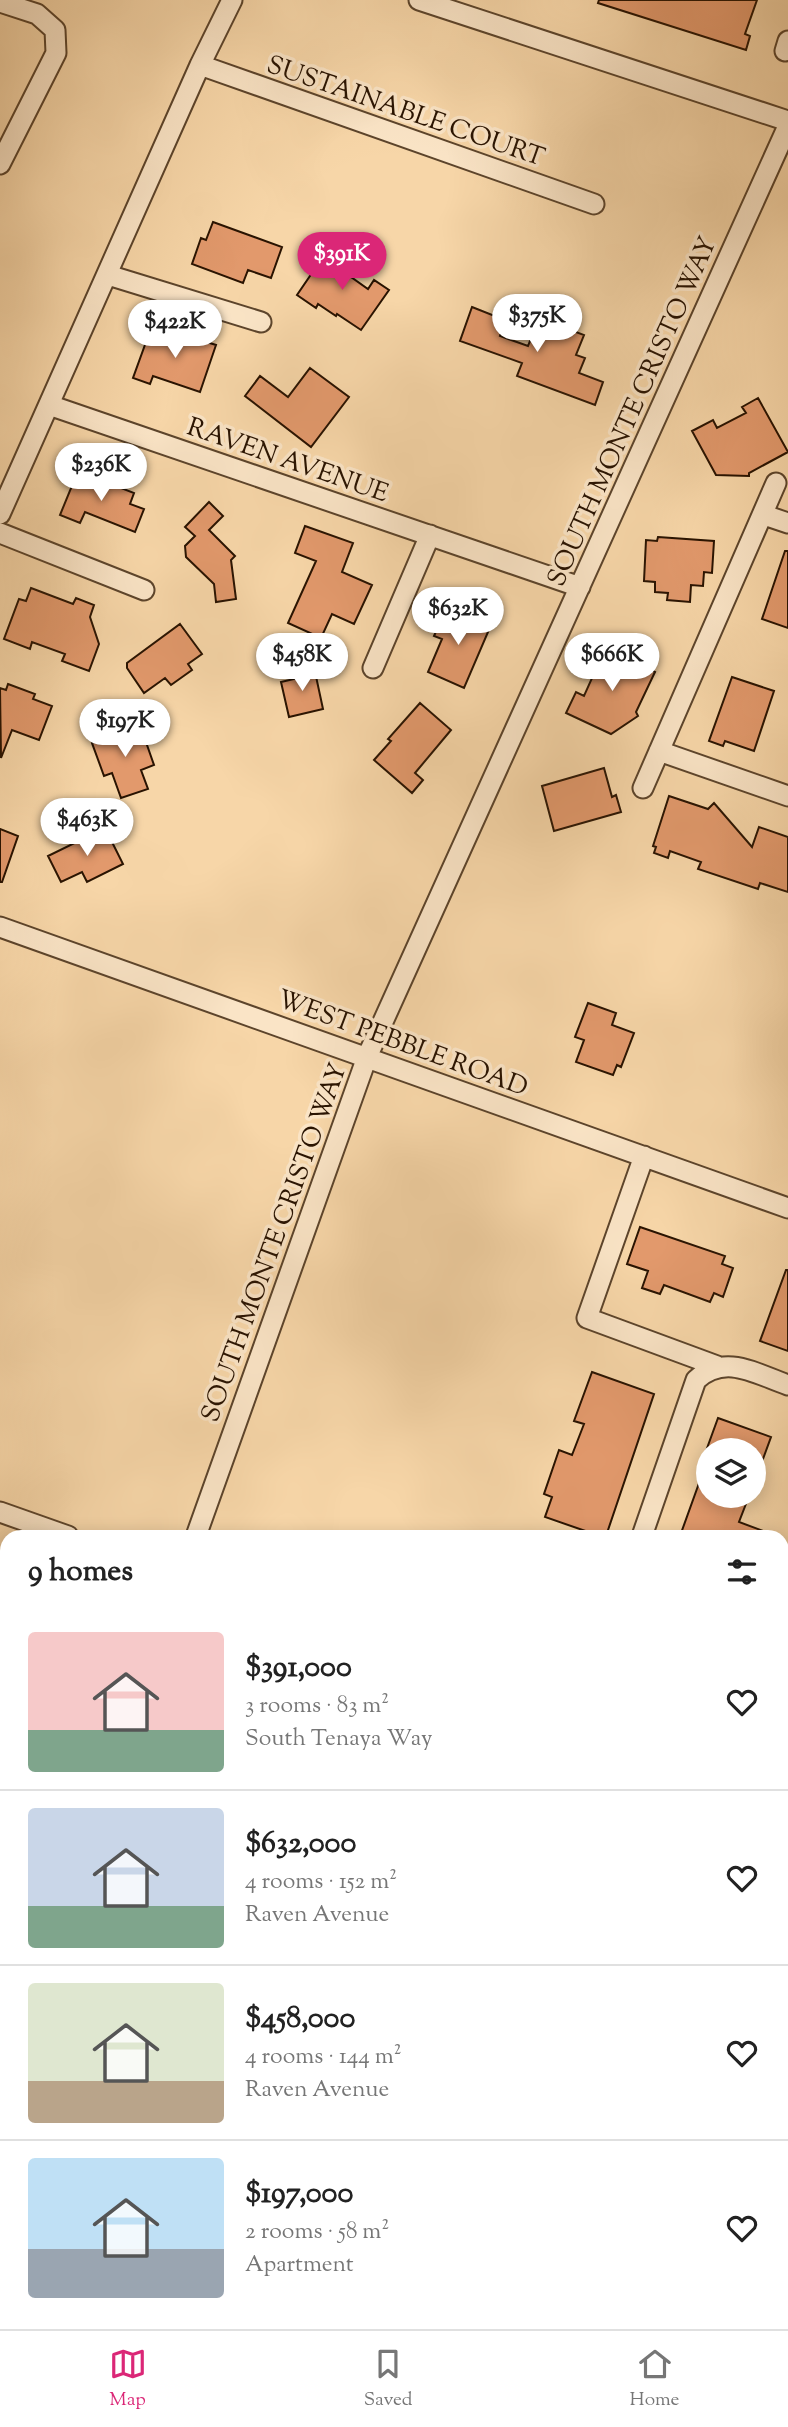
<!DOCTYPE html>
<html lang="en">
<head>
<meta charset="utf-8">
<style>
  :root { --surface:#fff; --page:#f2f2f2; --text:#222; --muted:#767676; --line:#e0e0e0; --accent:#db2777 }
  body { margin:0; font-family:"Sorts Mill Goudy",serif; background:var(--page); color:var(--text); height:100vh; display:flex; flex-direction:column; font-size:26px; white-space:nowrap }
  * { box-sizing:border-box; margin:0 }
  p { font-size:23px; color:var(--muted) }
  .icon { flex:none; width:38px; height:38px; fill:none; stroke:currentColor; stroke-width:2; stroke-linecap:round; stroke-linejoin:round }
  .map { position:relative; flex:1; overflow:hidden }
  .side { position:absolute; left:0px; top:1530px; width:789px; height:800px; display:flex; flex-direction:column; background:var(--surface); border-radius:21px 21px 0 0; box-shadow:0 4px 18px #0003 }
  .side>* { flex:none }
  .tools { position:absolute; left:696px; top:1438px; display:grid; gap:14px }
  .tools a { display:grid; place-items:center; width:70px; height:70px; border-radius:50%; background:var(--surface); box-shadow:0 4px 18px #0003; font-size:35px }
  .price { position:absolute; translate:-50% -60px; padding:0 16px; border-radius:24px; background:#fff; color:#222; font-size:23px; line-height:46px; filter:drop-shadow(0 2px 4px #0008) }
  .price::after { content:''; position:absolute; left:50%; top:42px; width:21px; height:16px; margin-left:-10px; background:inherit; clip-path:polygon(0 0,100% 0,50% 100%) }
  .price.on { background:var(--accent); color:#fff }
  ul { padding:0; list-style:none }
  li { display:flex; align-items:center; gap:21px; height:175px; padding:0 28px }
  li+li { border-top:2px solid var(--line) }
  li span { display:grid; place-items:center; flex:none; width:196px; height:140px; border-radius:7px; color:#555 }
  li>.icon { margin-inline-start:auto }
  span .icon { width:84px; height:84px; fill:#fffc; stroke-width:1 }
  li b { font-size:30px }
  h2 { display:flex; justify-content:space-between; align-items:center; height:84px; padding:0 28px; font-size:30px }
  .tabs { display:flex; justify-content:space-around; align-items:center; height:98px; border-top:2px solid var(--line); background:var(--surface); font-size:19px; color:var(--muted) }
  .tabs a { display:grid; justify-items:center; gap:4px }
  .tabs .on { color:var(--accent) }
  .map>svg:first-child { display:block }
  .building { fill:#e2996c; stroke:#291301; stroke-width:2 }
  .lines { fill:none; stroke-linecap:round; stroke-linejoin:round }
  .minor-casing { stroke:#5c442b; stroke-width:23 }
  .minor { stroke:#fae4c6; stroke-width:19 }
  .labels { text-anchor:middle; stroke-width:7; stroke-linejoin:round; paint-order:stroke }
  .street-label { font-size:26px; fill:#291301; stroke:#fae4c6 }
</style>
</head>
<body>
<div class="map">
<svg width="788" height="2329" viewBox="0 0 788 2329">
  <rect width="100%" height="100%" fill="#f7d6a8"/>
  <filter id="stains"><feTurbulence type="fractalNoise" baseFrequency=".00286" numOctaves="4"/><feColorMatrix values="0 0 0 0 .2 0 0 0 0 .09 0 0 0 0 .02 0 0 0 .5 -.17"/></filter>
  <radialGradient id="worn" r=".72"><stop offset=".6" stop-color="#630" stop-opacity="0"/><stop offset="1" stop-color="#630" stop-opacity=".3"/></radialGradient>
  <!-- building -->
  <path class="building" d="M599 0H757L745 34 750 36 746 50 598 3Z
    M213 222 282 247 271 278 248 270 243 283 192 264 201 238 206 240Z
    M327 251 348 266 344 272 368 289 374 280 389 290 361 330 337 314 336 316 318 304 316 308 297 295Z
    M472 307 505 320 500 336 528 346 539 318 584 335 576 355 585 358 579 373 603 382 595 405 517 376 522 363 460 341Z
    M150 331 173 340 175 332 216 345 200 392 153 376 150 384 133 378Z
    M310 368 349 397 311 447 245 396 260 376 288 397Z
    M758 398 788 452 749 473V476L716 475 692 431 713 420 717 428 746 413 742 407Z
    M78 471 134 493 130 504 144 509 135 532 85 512 80 523 60 515Z
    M209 502 223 516 209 530 235 556 231 560 236 599 216 602 214 584 186 557 185 546 195 536 185 527Z
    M305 526 353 543 342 572 372 585 354 624 332 614 321 638 288 623 316 561 295 553Z
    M658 537 714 541 712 573 704 572 703 586 691 585 690 602 667 600 668 593 655 592V582L644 581 646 540 657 541Z
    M785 551H788V628L762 619Z
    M31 588 73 604 76 598 94 605 90 617 99 644 89 671 62 661 65 654 32 642 30 649 4 639 19 599 26 601Z
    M454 609 491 625 464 688 428 672 442 639 434 636 442 618 449 621Z
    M180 624 202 654 188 664 192 670 171 685 165 678 144 693 127 668V663Z
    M599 648 655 672 636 712 638 716 611 734 566 713 576 692 584 696 597 667 591 664Z
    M314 667 323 709 289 717 281 682 298 678 296 670Z
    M732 677 774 691 754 751 725 741 723 746 709 741Z
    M8 684 35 694 33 699 52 706 39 740 12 730 1 758 0 688 6 690Z
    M420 703 451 730 415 773 423 780 412 793 374 760 391 741 388 739Z
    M140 725 154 765 141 770 148 789 121 798 112 773 104 776 92 743 98 741 97 739Z
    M604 768 612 797 616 795 621 812 554 831 542 786Z
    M669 796 708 809 714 803 752 847 759 827 788 837V892L760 883 758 889 698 869 701 862 670 851 668 858 654 853 656 847 653 846Z
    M105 828 123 864 87 882 82 872 61 882 48 856Z
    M0 829 18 836 2 882H0Z
    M588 1003 616 1013 612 1025 634 1033 621 1067 617 1065 613 1075 576 1062 584 1040 575 1037Z
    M640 1227 725 1256 722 1264 733 1268 723 1297 714 1293 710 1302 664 1285 660 1294 642 1288 648 1271 627 1264Z
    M786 1270H788V1351L760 1341Z
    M592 1372 654 1394 606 1536H600L545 1517 552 1497 544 1494 559 1450 572 1455 584 1424 574 1421Z
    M718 1418 771 1437 756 1478 754 1451H706Z
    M707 1461H709V1496H749L739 1522 774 1535 773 1536H680Z"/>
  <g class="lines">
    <!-- minor casing -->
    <g class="minor-casing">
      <path id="minor" d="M419 0 788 121
        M0 2 37 14 55 30 56 53 0 164
        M785 51 788 41
        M200 65 594 204
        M108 275 261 322
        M49 405 580 587
        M0 514 200 65 232 0
        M764 515 788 523
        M0 533 144 590
        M373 668 430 535
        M659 751 788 796
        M643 788 776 483
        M0 927 788 1208
        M644 1156 587 1318 717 1366
        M0 1512 68 1536
        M196 1536 367 1057 788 126
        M642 1536 696 1380C725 1353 756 1374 788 1385
        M782 1795 788 1797
        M0 2088 7 2068
        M0 2110 7 2112
        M606 2322 625 2329
        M512 2329 514 2322"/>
    </g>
    <!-- minor -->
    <use href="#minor" class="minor"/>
  </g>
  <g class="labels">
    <!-- street labels -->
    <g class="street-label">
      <text transform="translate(406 110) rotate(19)" y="9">SUSTAINABLE COURT</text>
      <text transform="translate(631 411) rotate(-66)" y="9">SOUTH MONTE CRISTO WAY</text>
      <text transform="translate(288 459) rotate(19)" y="9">RAVEN AVENUE</text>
      <text transform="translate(403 1042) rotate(20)" y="9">WEST PEBBLE ROAD</text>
      <text transform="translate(273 1242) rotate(-70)" y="9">SOUTH MONTE CRISTO WAY</text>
    </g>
  </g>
  <rect width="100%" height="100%" filter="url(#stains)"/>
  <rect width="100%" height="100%" fill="url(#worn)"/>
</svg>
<div class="tools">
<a><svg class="icon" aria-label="layers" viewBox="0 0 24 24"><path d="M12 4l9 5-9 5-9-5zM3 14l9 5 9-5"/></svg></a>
</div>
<b class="price on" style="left:342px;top:292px">$391K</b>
<b class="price" style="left:537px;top:354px">$375K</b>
<b class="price" style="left:175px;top:360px">$422K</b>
<b class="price" style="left:101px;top:503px">$236K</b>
<b class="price" style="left:458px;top:647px">$632K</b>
<b class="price" style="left:302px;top:693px">$458K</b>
<b class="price" style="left:612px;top:693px">$666K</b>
<b class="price" style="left:125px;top:759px">$197K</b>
<b class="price" style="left:87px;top:858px">$463K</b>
<section class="side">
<h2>9 homes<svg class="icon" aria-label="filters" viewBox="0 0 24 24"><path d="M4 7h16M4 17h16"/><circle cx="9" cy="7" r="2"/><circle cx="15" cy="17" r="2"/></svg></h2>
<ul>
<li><span style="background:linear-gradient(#f6c9c9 70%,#7fa58c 0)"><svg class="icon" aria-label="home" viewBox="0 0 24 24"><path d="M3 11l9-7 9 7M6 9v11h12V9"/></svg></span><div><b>$391,000</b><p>3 rooms · 83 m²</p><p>South Tenaya Way</p></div><svg class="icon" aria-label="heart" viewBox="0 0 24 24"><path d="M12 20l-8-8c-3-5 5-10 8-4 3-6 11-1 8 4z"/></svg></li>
<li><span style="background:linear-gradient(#c9d6e8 70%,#7fa58c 0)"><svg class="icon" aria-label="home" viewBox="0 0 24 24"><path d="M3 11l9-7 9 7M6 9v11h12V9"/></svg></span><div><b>$632,000</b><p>4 rooms · 152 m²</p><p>Raven Avenue</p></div><svg class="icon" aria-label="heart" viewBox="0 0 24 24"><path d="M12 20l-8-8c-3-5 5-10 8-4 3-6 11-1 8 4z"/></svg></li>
<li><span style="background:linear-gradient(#dfe7d0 70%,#b9a48a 0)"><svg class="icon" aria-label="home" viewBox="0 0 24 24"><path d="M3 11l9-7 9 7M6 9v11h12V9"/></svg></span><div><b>$458,000</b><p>4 rooms · 144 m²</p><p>Raven Avenue</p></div><svg class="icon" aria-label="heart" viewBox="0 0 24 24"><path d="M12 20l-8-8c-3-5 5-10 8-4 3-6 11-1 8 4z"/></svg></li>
<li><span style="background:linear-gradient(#bfe0f5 65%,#9aa5b1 0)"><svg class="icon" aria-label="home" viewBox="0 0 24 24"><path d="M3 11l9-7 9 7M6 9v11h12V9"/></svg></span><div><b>$197,000</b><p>2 rooms · 58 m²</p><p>Apartment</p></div><svg class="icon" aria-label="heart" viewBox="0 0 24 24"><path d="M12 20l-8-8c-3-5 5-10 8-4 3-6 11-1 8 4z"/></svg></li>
</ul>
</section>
</div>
<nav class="tabs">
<a class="on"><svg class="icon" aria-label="map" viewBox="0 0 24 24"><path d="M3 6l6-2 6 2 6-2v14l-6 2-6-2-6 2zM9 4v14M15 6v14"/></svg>Map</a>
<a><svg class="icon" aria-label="saved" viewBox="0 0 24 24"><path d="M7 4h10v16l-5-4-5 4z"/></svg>Saved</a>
<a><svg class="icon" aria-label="home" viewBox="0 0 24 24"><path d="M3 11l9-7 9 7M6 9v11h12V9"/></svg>Home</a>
</nav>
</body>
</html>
